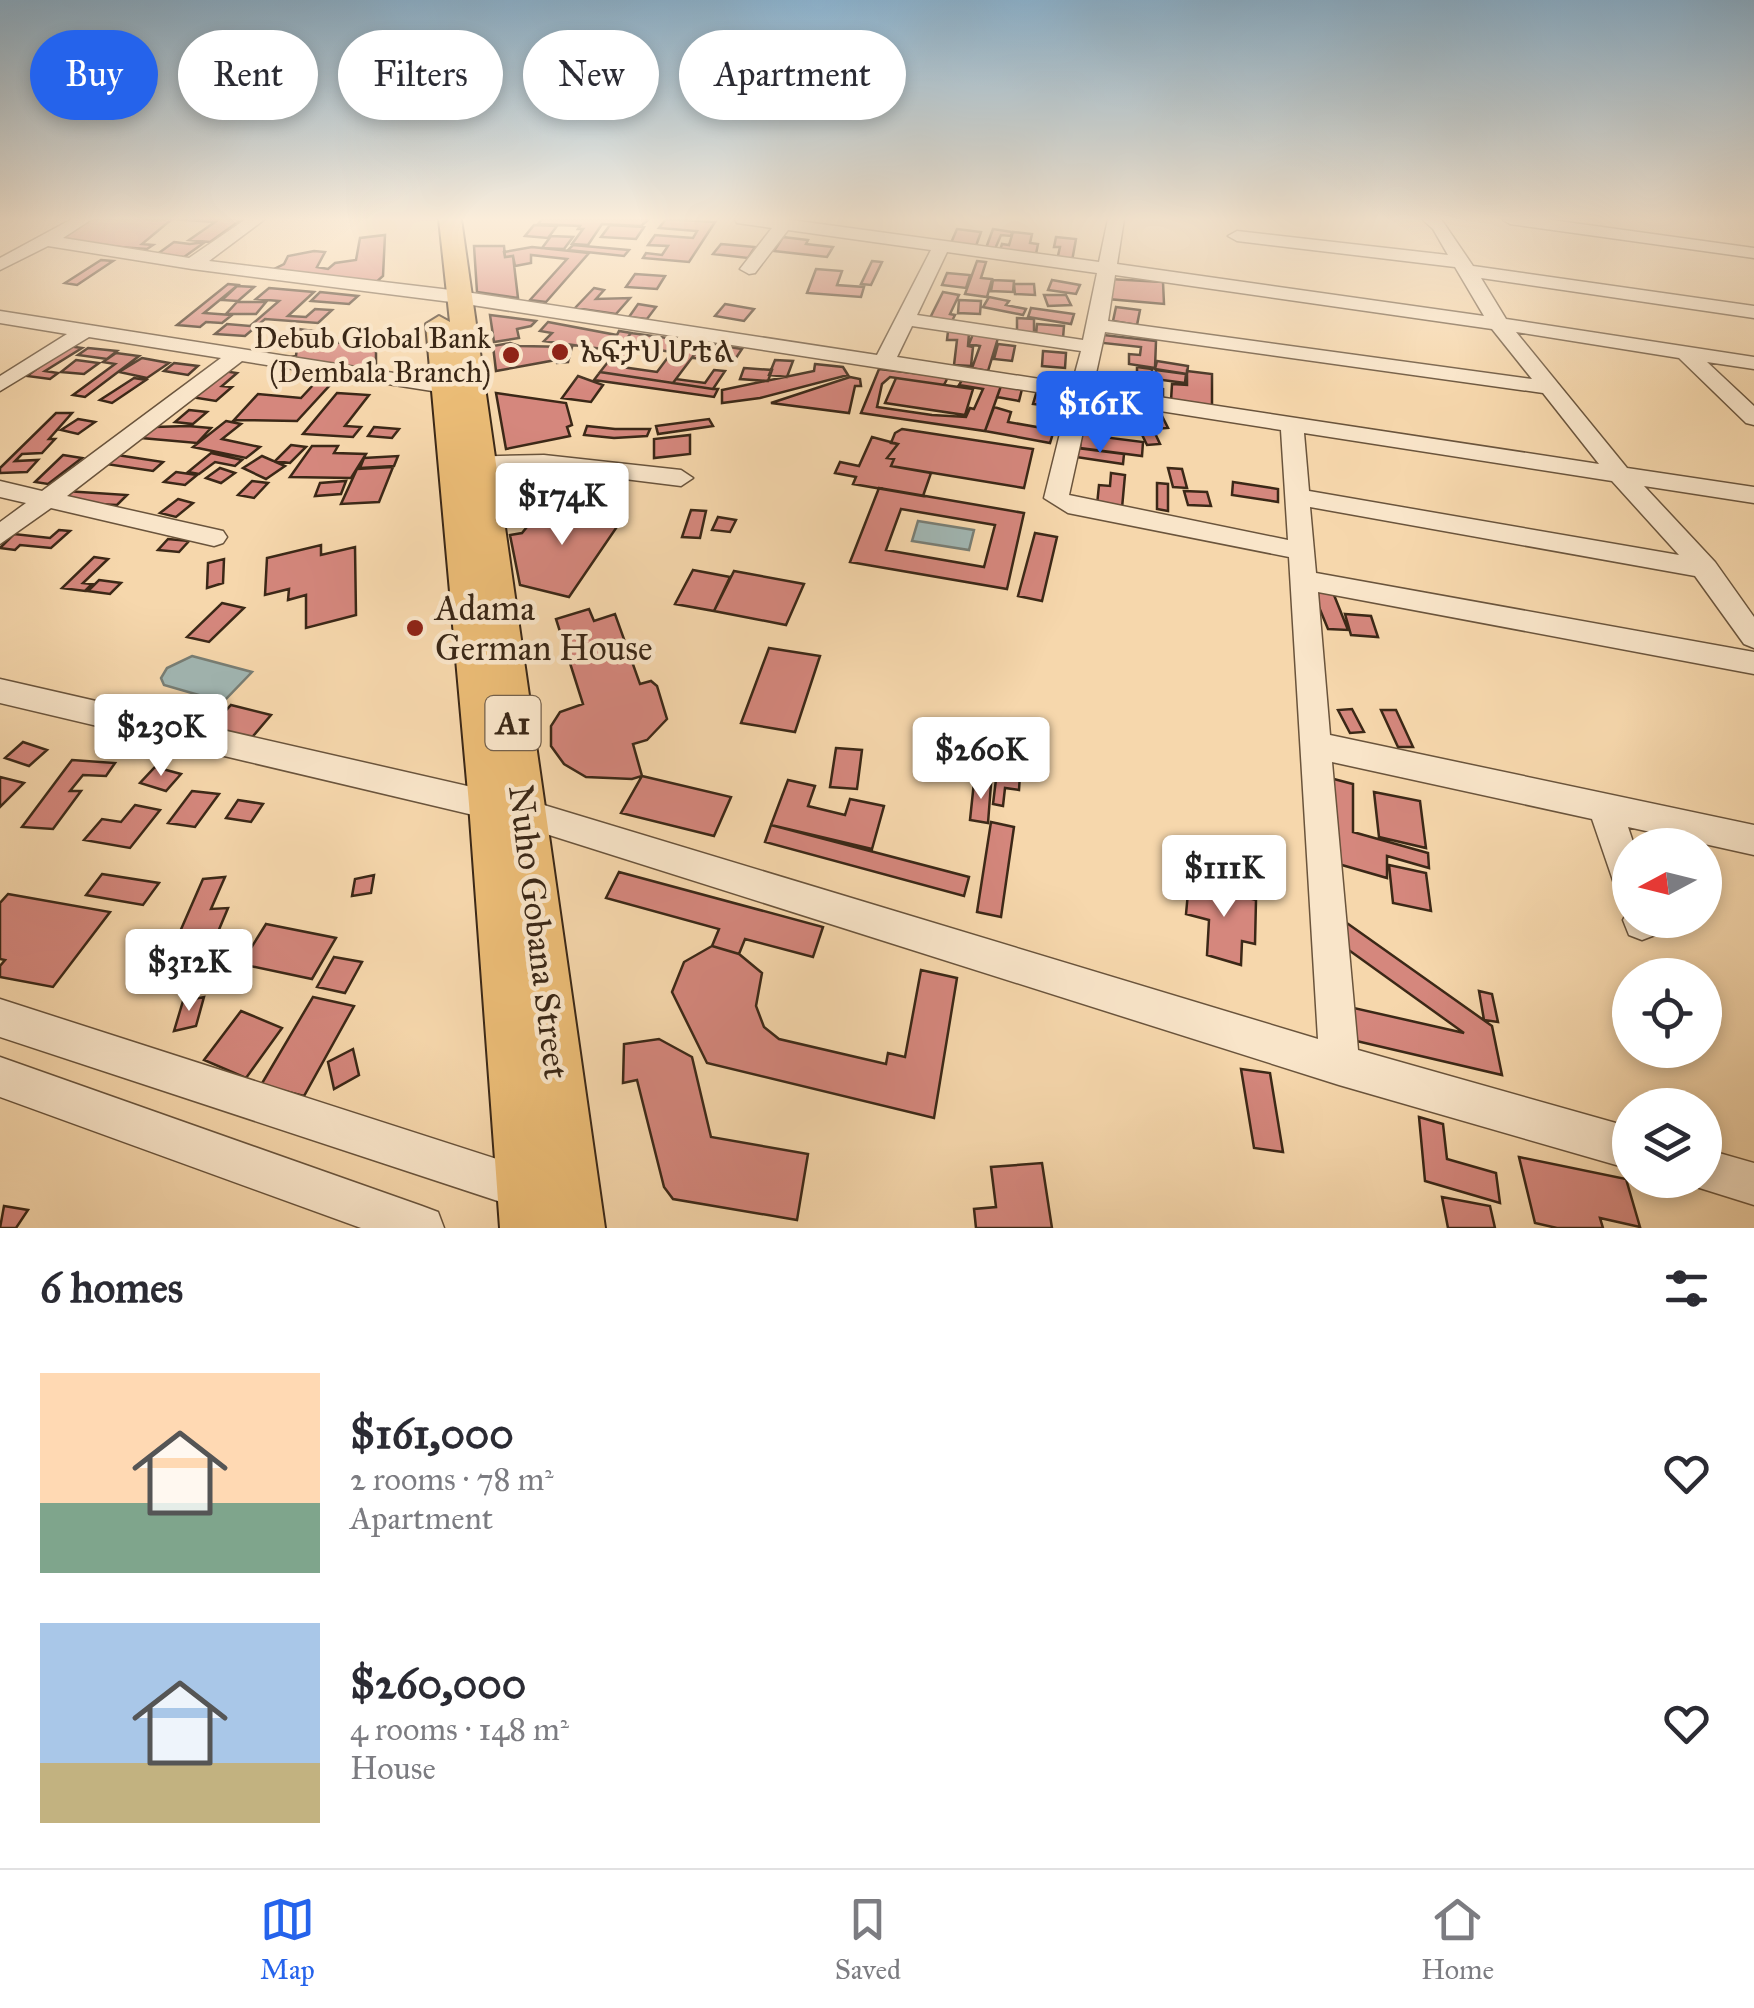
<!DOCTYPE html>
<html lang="en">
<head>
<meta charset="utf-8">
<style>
  :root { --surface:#fff; --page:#f7f7f7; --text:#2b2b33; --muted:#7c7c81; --line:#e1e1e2; --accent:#2563eb }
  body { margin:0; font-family:"IM FELL Great Primer","Noto Serif Ethiopic",serif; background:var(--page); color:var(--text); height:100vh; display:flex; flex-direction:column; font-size:38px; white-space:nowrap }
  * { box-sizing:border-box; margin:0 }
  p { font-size:32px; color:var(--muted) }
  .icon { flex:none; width:55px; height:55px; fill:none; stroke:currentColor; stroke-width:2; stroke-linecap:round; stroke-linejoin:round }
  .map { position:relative; height:1228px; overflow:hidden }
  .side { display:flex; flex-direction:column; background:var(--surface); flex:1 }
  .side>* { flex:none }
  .hud { position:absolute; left:30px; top:30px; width:1000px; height:90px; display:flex; gap:20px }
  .needle { width:65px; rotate:263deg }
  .fabs { position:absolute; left:1612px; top:828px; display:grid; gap:20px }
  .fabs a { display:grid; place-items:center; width:110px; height:110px; border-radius:50%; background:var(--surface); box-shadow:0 5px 15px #0003; font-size:50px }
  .price { position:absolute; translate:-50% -85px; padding:0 22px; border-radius:10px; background:#fff; color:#222; font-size:32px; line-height:65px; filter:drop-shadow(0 2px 5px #0008) }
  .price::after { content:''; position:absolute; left:50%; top:60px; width:30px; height:22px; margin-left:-15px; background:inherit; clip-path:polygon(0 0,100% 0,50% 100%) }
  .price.current { background:var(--accent); color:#fff }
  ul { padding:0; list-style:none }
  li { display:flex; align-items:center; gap:30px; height:250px; padding:0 40px }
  li span { display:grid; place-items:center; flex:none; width:280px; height:200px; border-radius:0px; color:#555 }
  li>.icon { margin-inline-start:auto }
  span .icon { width:120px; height:120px; fill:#fffc; stroke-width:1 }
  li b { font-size:42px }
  h2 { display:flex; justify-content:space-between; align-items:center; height:120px; padding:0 40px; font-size:42px }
  .chip { padding:0 35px; border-radius:45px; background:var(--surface); box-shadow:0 5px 15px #0003; font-size:35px; line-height:90px }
  .chip.current { background:var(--accent); color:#fff }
  .tabs { display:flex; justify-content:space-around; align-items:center; height:140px; border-top:2px solid var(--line); background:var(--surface); font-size:28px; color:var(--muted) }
  .tabs a { display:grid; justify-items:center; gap:5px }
  .tabs .current { color:var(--accent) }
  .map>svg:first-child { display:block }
  .water { fill:#a1b7b4; stroke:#787e75; stroke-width:2.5 }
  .building { fill:#d5877d; stroke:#3b2817; stroke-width:2.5; fill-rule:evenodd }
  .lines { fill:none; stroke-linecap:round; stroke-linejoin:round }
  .minor-casing { stroke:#6a543c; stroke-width:3 }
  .major-casing { stroke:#3b2817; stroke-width:4 }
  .minor { fill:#f9e5c9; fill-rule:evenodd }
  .major { fill:#ebbc76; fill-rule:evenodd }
  .poi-dot { fill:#8f2418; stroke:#f9e5c9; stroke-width:4 }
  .labels { text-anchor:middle; stroke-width:9; stroke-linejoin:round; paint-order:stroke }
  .far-poi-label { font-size:30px; fill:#3b2817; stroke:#f9e5c9; text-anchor:end }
  .shield { fill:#f9e5c9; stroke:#74614c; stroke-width:2.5 }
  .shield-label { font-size:32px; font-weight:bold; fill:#3b2817 }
  .poi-label { font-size:35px; fill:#3b2817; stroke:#f9e5c9; text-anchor:start }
  .street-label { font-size:35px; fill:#3b2817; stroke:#f9e5c9 }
</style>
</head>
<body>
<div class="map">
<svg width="1754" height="1228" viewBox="0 0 1754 1228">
  <rect width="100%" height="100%" fill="#f6d7ac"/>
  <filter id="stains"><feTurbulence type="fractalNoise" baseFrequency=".002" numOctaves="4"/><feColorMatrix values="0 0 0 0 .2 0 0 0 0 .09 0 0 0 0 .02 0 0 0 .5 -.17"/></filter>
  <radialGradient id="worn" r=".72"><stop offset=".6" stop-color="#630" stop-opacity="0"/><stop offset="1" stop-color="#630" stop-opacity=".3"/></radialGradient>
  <!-- water -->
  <path class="water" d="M918 521 974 530 969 550 912 541Z
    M192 656 252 672 223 702 164 685 161 678 167 668Z"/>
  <!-- building -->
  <path class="building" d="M87 219H172L142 244 153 245 147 249 51 242Z
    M173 219H242L210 242 189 240 215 222Z
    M542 219H649L641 226 602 224 588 245 572 244 583 229H578L580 226 538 224Z
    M666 219 715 222 689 262 643 258 646 253 662 255 668 246 648 245 655 235 693 238 697 231 659 228Z
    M534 225 557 226 548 238 525 236Z
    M610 225 644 227 636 239 601 237Z
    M957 229 981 232 976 246 951 243Z
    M993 229 1012 232 1011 236 1001 235 995 249 986 248Z
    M1013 232 1032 234 1030 243 1038 244 1036 254 1000 250 1002 244 1009 245Z
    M385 235 383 276 373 285 266 273 284 264 288 256 314 251 325 252 317 267 328 269 335 263 356 260 360 238Z
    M551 236 573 237 564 249 542 248Z
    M783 237 808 240 806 244 833 247 827 257 774 251Z
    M1056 237 1076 239 1072 261 1057 260 1060 247H1054Z
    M174 242 190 244 205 242 184 257 156 255Z
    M721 244 755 247 748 258 713 254Z
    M573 245 629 250 624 256 568 250Z
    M474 246H504L505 257 513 256 518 298 477 292Z
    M532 247 589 253 546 302 530 300 567 259 531 255V263L515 266 513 256 505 257 504 252Z
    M101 260 113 261 77 285 65 283Z
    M872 261 882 262 871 285 861 284Z
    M977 261 986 262 981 278 992 279 987 297 965 294Z
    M816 269 842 271 837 285 864 287 861 297 807 293Z
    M947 273 970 275 966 288 942 285Z
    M635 274 665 276 657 289 626 287Z
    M1109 279 1163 282 1164 304 1108 299Z
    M993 280 1014 281 1013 292 991 291Z
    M1052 280 1080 285 1076 294 1048 290Z
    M228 284 238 285 204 313 232 315 222 323 206 322 200 327 177 325Z
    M1014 284H1034L1035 295 1015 294Z
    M237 286 254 287 238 301 222 300Z
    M269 288 314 292 288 316 306 317 315 309 332 310 318 323 265 319 245 336 215 334 227 324 250 326 279 301 256 299Z
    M594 288 604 290 596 299 630 298 616 314 575 308Z
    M320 292 358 296 349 304 311 301Z
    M943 292 959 295 950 314 955 315 951 323 929 320Z
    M1044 295H1066L1071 305 1048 306Z
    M989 297 1009 301 1006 305 1026 309 1023 315 983 307Z
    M959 300 981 301 980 314 958 313Z
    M237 302H266L256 314H226Z
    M638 304 656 307 647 319 629 317Z
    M725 304 754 309 744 321 715 316Z
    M1116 307 1140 310 1137 325 1113 321Z
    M1031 308 1074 314 1071 324 1028 317Z
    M490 315 536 321 531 326 517 329 519 338 494 342Z
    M1017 318 1034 319V334L1017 333Z
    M548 322 617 335 619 331 631 333 617 351 544 341 552 333 540 331Z
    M1037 324 1064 326 1063 338 1036 335Z
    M291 328 328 333 318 346 376 337V372L284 358 296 356 298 339 286 338Z
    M948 331 969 333 968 346 973 347 971 366 954 365 957 340H947Z
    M631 333 703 343 673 383 600 372ZM638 347 672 352 657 372 622 367Z
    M973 334 998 338 988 371 972 368 980 346 969 344Z
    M1095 334 1156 341 1155 368 1129 364V354L1140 355 1141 347 1094 342Z
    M510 343 519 346 572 347 568 362 557 363 556 360 496 371 493 346Z
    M703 343 742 349 734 361 692 358Z
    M998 344 1015 346 1012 361 994 359Z
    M68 346 82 348 45 371 58 373 50 379 27 376Z
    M88 348 117 351 107 359 78 355Z
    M1043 351 1066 353 1065 368 1042 366Z
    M116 353 139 356 85 397 73 395 115 364 103 362Z
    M142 358 169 363 147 378 119 372Z
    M76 360 99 363 84 374 61 372Z
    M775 360 793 361 787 377 769 375Z
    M1157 361 1188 366 1187 374 1155 369Z
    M174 363 198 366 188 375 164 371Z
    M815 364 843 367 848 375 760 398 722 403V390L814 371Z
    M1137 367 1152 369V387L1163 389V397L1127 393V387L1137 388Z
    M744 368 772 370 768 381 740 379Z
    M879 369 948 377 944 385 890 377 882 384 877 407 932 415 966 417 970 408 974 409 983 389 959 385 962 380 1001 386 985 431 861 413Z
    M714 370 725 371 713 389 673 383 676 379 705 383Z
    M1156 370 1186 374 1185 383 1155 379Z
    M223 371 237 373 222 386 232 387 216 401 191 397Z
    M1187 371 1212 374V406L1171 401 1172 384 1187 385Z
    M600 372 713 389H718L714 397 594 380Z
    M578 376 603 385 591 402 562 398Z
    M850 377 860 379 861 386H855L849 413 771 403Z
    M134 378 146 380 112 403 100 400Z
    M896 378 973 389 965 415 885 403Z
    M314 384 330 385 297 421 234 420 258 394 301 398Z
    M1001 386 1022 389 1019 401 997 397Z
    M337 393 369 395 345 426 361 427 353 437 303 434Z
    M496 393 566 403 572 425 567 427 570 436 506 449Z
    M1036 394 1062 398 1057 417 1039 414 1042 405 1033 404Z
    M1084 405 1098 406 1095 436 1143 442 1142 456 1080 448Z
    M994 407 1011 412 1008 422 1054 430 1050 443 985 431Z
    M189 410 207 412 193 424 175 422Z
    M56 413H72L49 439H55L42 453 22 454 15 461 38 460 27 472 0 473V468Z
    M1161 414 1168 428 1153 429 1160 444 1147 445 1133 416Z
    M78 419 95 422 78 434 61 430Z
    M709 419 713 426 658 434 656 426Z
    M226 421 241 424 222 439 260 447 246 458 193 447Z
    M188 426 211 428 197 443 141 438 154 427Z
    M587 426 615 429H650L647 436 614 438 584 435Z
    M374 427 399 429 392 438 368 436Z
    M902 429 1033 449 1024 488 891 466 894 459 887 458 898 444 891 443 895 433Z
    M690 435V454L654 458V439Z
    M872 437 898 444 887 458 894 459 891 466 931 473 923 496 853 484 856 477 835 473 840 462 859 466Z
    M291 445 306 447 290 463 275 461Z
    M312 446H338L334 453 366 454 351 478 290 477Z
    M1077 448 1124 454 1123 464 1076 457Z
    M211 453 242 460 235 466 215 462 199 474 188 472Z
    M63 455 82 458 48 484 35 482Z
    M117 455 163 462 153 471 106 464Z
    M262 456 285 466 266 479 243 468Z
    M398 456 394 466 360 468 364 458Z
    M393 467 379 502 341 504 357 469Z
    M220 468 235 473 221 483 206 478Z
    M1168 468 1182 469 1187 488 1173 487Z
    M176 472 197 475 185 485 164 482Z
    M1111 473 1125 475 1122 508 1097 505 1099 485 1110 486Z
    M252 481 268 483 254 498 238 495Z
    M346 481 341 494 315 496 320 483Z
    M1233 482 1278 489V502L1232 495Z
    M1157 483 1168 484V511L1157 509Z
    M879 488 1024 513 1007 589 850 562ZM901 509 995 525 984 567 886 550Z
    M65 491 127 495 117 505 54 502Z
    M1184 491 1207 492 1211 506 1188 505Z
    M178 499 193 503 176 517 160 513Z
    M563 505 625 515 569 597 520 585 510 535 522 533 535 517 556 514Z
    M691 510 706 511 700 538 682 537Z
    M718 517 736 520 730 532 712 530Z
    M59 530 70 531 51 548 20 545 15 550 0 548 14 534 50 538Z
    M1035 533 1057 537 1042 601 1018 596Z
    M168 539 189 541 179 552 158 550Z
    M321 545V555L355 547 356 615 306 628V595L288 600 289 589 265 595 267 558Z
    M94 557 108 559 83 583 92 584 85 591 62 588Z
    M224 559 223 583 207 588 208 563Z
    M693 570 730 577 714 611 675 604Z
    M734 571 804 584 786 625 714 611Z
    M99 580 121 583 110 594 88 591Z
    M1312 590H1332L1348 630 1328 629Z
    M222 603 244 608 209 642 187 637Z
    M589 609 594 621 615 614 640 684 651 681 657 686 667 719 647 740 633 744 642 776 632 779 586 777 564 764 551 746V726L560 712 583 704 556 619Z
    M1345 614 1371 616 1378 637 1351 635Z
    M769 648 820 656 795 732 741 723Z
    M231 705 271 715 248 742 207 731Z
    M1352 709 1364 732 1350 733 1338 710Z
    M1381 710H1396L1413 747H1398Z
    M23 742 47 750 29 766 5 758Z
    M836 748 862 750 857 789 830 787Z
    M72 760 115 763 106 776 83 775 70 791H81L53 829 22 827Z
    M155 767 181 774 166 791 140 783Z
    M997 771 1020 774 1019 790 1005 788 1003 806 993 804Z
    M642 776 731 797 714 836 621 813Z
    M0 777 24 783 0 807Z
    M1330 778 1353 784V832L1428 853 1429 868 1387 856V878L1328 861Z
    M788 780 815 786 808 806 845 815 850 799 884 806 872 849 771 825Z
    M974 782 991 784 988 823 970 820Z
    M192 791 219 794 195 827 168 823Z
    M1374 792 1420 801 1426 848 1379 837Z
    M238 800 263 804 251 822 226 818Z
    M135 805 160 810 130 848 84 840 102 819 121 822Z
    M991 822 1014 827 1001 917 977 912Z
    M771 825 969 877 964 896 765 842Z
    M1389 865 1426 873 1431 911 1393 903Z
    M619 872 823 927 813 957 745 939 739 954 712 946 719 929 606 898Z
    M102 874 159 883 143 905 86 895Z
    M374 875 371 893 352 896 355 879Z
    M225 877 211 909 228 908 205 963 165 966 203 879Z
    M1189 882 1256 900 1255 944 1242 941 1241 965 1207 955 1209 920 1186 914Z
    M8 894 110 912 53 987 0 977V966L5 960 0 959V903Z
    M1344 921 1492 1026 1502 1075 1335 1036 1332 1003 1464 1033 1332 938Z
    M266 924 336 938 312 979 241 964Z
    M712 946 739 954 762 973 756 1006 764 1027 779 1039 886 1064 888 1053 905 1057 921 970 957 978 934 1118 707 1063 672 992 684 962Z
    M334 957 362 962 345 993 317 987Z
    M1479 991 1492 994 1498 1022 1484 1020Z
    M204 997 196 1026 174 1031 183 1001Z
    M313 997 354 1006 304 1096 261 1085Z
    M241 1011 282 1028 246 1078 204 1060Z
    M659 1039 692 1057 711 1137 808 1154 797 1220 673 1199 664 1187 637 1080 623 1083 624 1044Z
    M353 1049 359 1075 334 1089 328 1062Z
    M1241 1069 1270 1073 1283 1152 1254 1148Z
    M1419 1117 1443 1124 1447 1159 1496 1173 1500 1203 1425 1181Z
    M1519 1157 1626 1179 1640 1227 1600 1218 1603 1228H1557L1535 1223Z
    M1042 1163 1052 1228H976L974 1209 996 1207 991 1167Z
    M1442 1197 1490 1206 1495 1228H1448Z
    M4 1206 28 1210 16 1228H0Z"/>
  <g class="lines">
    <!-- minor casing -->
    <g class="minor-casing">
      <path id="minor" d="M72 219H92L63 238 189 258 246 219H265L209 261 459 291 877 355 931 250 788 230 755 273 749 274 740 269 772 228 737 223 735 219H784L1099 262 1108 219H1124L1117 264 1484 316 1455 267 1237 241 1228 236 1237 231 1448 255 1433 229 1422 219H1441L1473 266 1754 306V318L1481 278 1506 319 1754 357V369L1707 362 1754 406V425L1746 423 1679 358 1516 332 1627 468 1754 487V503L1644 486 1715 562 1754 617V648L1744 644 1695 576 1310 507 1316 573 1754 652V674L1318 592 1330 735 1754 825V855L1628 827 1634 845H1630V900L1618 895 1592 819 1332 762 1358 1050 1630 1127V1169L1339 1085 524 827 0 703V679L524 799 1318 1039 1289 557 1068 513 1044 498 1069 397 459 303 192 269 48 246 0 270V258ZM947 252 1097 273 1083 340 917 315ZM1115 275 1492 329 1532 379 1108 321ZM912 326 1081 351 1072 384 897 357ZM1105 332 1543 393 1599 464 1093 387ZM1090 400 1281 430 1288 540 1069 495ZM1304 433 1612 481 1679 555 1309 491Z
        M1502 219H1544L1754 248V258L1510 224Z
        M0 311 445 381 456 387 445 393 242 361 67 496 223 531 227 537 223 543 214 546 51 508 0 544V522L26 503 0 497V481L42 491 221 358 89 337 0 391V376L67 334 0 323Z
        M544 455 681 470 693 478 681 486 544 469 460 471 448 464 460 457Z
        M1630 907V920H1659L1655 935 1642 940 1629 935 1623 920Z
        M0 999 531 1170 546 1176 552 1191 546 1206 531 1212 0 1037Z
        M0 1057 422 1206 438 1212 444 1228H361L0 1097Z
        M1705 1149 1754 1163V1205L1690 1185 1688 1180H1705Z"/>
    </g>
    <!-- major casing -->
    <g class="major-casing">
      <path id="major" d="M439 219H461L605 1228H500L469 804 426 324 439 316 450 322Z"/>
    </g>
    <!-- minor -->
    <use href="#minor" class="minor"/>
    <!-- major -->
    <use href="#major" class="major"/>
  </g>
  <!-- sky -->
  <linearGradient id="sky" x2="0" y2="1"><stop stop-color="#8bb5d3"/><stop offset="0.56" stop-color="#fbedda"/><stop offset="1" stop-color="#fbedda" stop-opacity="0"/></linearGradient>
  <rect width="1754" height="391" fill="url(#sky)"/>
  <!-- markers -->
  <g class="poi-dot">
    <circle cx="560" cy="352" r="10"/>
    <circle cx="511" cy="355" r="10"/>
    <circle cx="415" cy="628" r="10"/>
  </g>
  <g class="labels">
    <!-- far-poi labels -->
    <g class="far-poi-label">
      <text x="491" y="348">Debub Global Bank<tspan x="491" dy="34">(Dembala Branch)</tspan></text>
      <text x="580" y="362" text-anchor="start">ኤፍታህ ሆቴል</text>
    </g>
    <!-- shield labels -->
    <rect class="shield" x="485.5" y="696" width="55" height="54" rx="8"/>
    <g class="shield-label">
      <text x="513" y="734">A1</text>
    </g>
    <!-- poi labels -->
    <g class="poi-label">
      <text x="435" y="620">Adama<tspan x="435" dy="40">German House</tspan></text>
    </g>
    <!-- street labels -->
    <g class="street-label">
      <text transform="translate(539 932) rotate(83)" y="12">Nuho Gobana Street</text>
    </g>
  </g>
  <rect width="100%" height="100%" filter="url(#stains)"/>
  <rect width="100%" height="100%" fill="url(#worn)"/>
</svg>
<div class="fabs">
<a><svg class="needle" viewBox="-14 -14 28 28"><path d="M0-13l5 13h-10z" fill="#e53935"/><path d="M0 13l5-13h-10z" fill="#7c7c81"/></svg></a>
<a><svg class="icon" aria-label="locate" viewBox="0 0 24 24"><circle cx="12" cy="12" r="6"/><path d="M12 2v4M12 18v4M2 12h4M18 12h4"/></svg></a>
<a><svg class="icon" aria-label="layers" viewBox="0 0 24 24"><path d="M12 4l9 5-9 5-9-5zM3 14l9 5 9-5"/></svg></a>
</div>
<b class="price current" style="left:1100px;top:456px">$161K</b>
<b class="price" style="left:562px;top:548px">$174K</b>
<b class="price" style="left:161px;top:779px">$230K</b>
<b class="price" style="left:981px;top:802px">$260K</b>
<b class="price" style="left:1224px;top:920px">$111K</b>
<b class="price" style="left:189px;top:1014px">$312K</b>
<div class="hud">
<a class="chip current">Buy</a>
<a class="chip">Rent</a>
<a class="chip">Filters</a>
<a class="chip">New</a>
<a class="chip">Apartment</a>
</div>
</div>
<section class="side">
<h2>6 homes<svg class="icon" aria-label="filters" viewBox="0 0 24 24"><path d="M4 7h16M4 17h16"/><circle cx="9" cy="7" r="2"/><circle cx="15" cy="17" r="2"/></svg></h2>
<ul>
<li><span style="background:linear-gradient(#ffd9b3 65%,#7fa58c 0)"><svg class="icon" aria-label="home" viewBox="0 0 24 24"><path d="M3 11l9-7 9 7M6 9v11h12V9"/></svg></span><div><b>$161,000</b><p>2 rooms · 78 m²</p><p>Apartment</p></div><svg class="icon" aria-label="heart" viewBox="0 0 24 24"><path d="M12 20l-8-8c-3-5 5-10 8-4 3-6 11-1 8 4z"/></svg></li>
<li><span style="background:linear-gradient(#a9c7e8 70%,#c2b280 0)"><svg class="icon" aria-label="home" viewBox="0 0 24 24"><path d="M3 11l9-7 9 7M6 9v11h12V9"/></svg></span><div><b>$260,000</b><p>4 rooms · 148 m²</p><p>House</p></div><svg class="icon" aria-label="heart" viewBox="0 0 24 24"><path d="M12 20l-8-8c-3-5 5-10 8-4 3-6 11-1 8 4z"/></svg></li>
</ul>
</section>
<nav class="tabs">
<a class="current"><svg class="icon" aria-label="map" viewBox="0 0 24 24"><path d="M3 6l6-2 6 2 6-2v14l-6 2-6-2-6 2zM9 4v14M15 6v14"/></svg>Map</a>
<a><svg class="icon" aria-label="saved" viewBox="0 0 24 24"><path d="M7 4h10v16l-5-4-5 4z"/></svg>Saved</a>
<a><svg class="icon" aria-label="home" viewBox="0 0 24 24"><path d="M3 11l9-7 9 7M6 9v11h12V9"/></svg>Home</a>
</nav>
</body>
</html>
